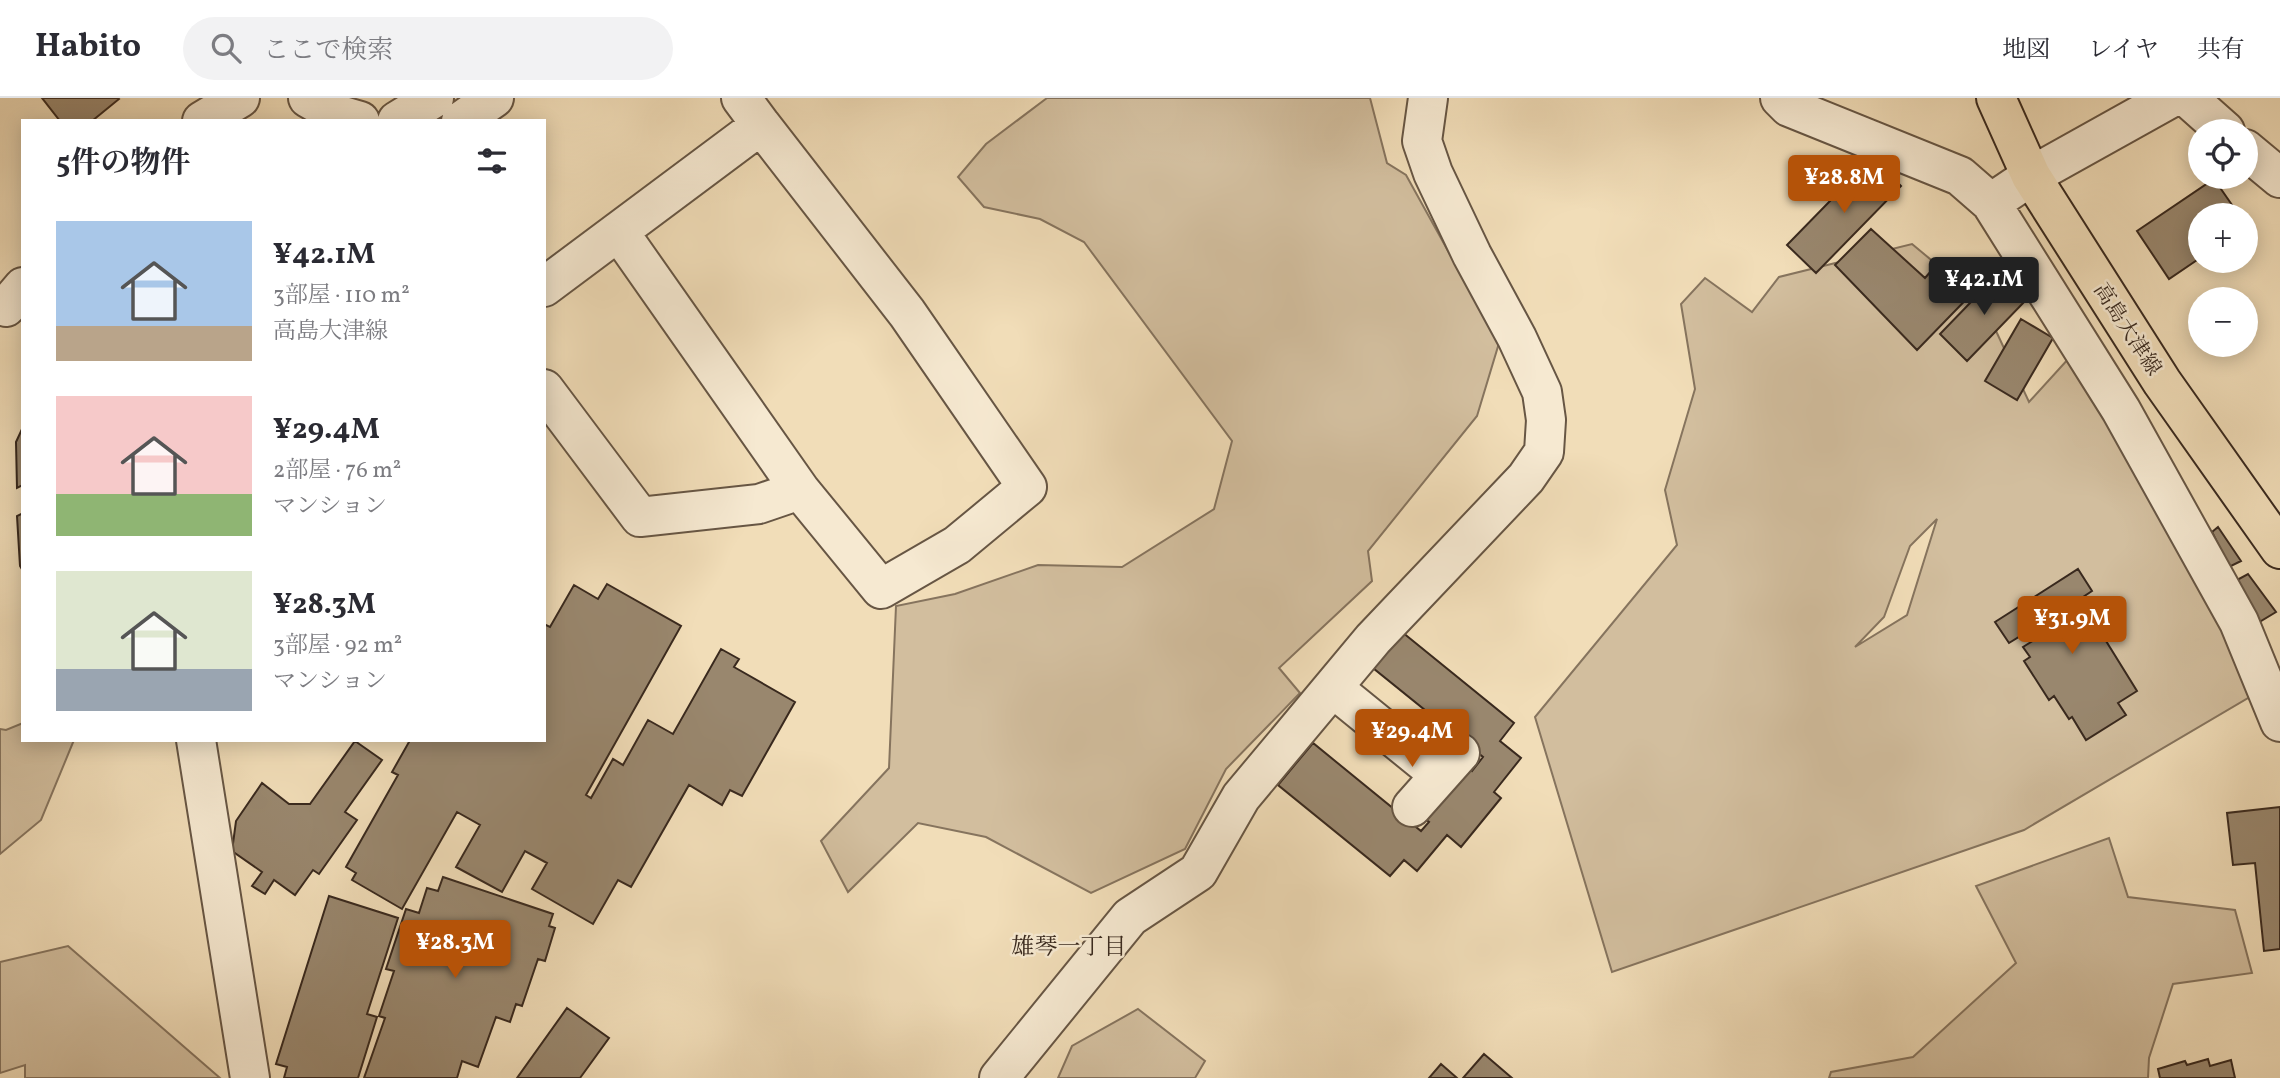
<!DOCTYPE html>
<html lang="ja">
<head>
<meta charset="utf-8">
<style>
  :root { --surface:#fff; --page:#f2f2f3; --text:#2b2b33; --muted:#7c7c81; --line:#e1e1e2; --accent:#b45309 }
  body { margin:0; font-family:Vollkorn,"Noto Serif JP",serif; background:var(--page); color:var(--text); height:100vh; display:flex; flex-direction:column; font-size:26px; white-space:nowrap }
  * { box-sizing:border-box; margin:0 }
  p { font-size:23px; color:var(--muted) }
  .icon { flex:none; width:38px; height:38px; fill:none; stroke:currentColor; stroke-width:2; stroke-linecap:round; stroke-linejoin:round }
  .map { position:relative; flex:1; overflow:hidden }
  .side { position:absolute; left:21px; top:21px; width:525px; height:623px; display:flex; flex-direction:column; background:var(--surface); border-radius:0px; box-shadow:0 4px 18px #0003 }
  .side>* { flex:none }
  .buttons { position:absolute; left:2188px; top:21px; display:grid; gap:14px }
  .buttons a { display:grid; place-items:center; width:70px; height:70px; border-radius:50%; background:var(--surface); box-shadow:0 4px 18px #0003; font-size:35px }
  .price { position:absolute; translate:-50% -60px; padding:0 16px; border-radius:7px; background:var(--accent); color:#fff; font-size:23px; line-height:46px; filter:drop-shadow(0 2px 4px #0008) }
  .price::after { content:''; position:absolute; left:50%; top:42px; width:21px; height:16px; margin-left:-10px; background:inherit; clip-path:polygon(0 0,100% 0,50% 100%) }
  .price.current { background:#222; color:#fff }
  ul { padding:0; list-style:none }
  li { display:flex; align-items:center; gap:21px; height:175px; padding:0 35px }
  li span { display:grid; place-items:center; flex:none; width:196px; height:140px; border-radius:0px; color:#555 }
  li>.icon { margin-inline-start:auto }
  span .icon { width:84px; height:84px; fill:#fffc; stroke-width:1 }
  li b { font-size:30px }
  h2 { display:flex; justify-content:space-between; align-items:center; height:84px; padding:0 35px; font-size:30px }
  header { display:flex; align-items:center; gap:42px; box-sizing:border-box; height:98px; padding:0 35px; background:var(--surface); border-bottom:2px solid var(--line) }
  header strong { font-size:33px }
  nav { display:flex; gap:38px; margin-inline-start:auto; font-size:24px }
  .search { width:490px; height:63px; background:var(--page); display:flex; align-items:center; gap:18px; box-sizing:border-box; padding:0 24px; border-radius:38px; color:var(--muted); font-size:26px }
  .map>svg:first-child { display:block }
  .green { fill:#d2be9e; stroke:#86745e; stroke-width:2; fill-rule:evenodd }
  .building { fill:#99876e; stroke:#39291e; stroke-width:2 }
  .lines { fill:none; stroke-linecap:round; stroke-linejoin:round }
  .minor-casing { stroke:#675644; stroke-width:42 }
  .major-casing { stroke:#39291e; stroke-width:42 }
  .minor { stroke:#f6e9d1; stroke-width:38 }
  .major { stroke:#f1ddb8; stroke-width:38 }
  .labels { text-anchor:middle; stroke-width:5; stroke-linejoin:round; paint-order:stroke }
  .street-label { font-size:21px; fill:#39291e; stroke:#f6e9d1 }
  .neighbourhood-label { font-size:23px; fill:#39291e; stroke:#f6e9d1 }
</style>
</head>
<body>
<header>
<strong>Habito</strong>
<div class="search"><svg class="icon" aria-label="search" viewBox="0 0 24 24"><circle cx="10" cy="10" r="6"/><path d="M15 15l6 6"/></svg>ここで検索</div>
<nav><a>地図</a><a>レイヤ</a><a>共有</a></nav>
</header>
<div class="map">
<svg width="2280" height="980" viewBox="0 0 2280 980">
  <rect width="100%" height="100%" fill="#f1ddb8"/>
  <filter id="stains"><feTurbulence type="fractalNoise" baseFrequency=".00286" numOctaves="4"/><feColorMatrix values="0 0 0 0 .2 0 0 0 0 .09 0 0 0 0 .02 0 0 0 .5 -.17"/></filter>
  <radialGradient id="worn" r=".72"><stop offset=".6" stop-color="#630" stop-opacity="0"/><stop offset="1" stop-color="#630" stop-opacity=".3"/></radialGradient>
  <!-- green -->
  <path class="green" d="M1047 0H1370L1387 65 1406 77 1499 245 1477 318 1368 453 1372 483 1279 570 1300 595 1226 671 1185 751 1091 795 986 739 918 725 848 794 821 743 889 670 896 508 955 496 1038 467 1122 469 1214 411 1232 343 1084 144 1040 121 984 109 958 79 986 46Z
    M1912 146 1983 205 2029 304 2070 259 2211 498 2253 597 2024 732 1612 874 1535 619 1677 447 1665 392 1695 291 1681 206 1705 180 1752 214 1779 179ZM1937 421 1907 517 1855 549 1884 519 1910 448Z
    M23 625V642H74L41 722 0 756V631L6 632Z
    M2109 740 2128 799 2235 812 2252 875 2173 886 2149 960 2148 980H1829L1831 974 1913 959 2016 865 1976 788Z
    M68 848 220 980H25V967L0 975V864Z
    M1138 911 1205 963 1195 980H1058L1072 948Z"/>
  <!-- building -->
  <path class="building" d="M42 0H118L119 1 92 23H60Z
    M1873 59 1901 88 1816 175 1787 147Z
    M2214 81 2239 117H2200V160L2169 181 2137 133Z
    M1871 131 1925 180 1938 165 1955 181 1968 167 1985 182 1917 252 1835 167Z
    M2000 174 2027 201 1967 263 1940 236Z
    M2021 221 2053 240 2017 302 1985 283Z
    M23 329V387L17 390 16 344Z
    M23 415V473L20 468 17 418Z
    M2218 429 2241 463 2229 469 2212 434Z
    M2078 471 2092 493 2080 501 2137 593 2118 605 2126 617 2086 642 2072 619 2069 621 2054 598 2049 602 2024 563 2030 559 2023 549 2065 523 2059 514 2009 545 1995 524Z
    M2248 476 2276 514 2256 526 2237 482Z
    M607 486 681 528 586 697 591 700 613 661 623 667 648 622 673 636 721 551 739 561 734 569 795 604 742 698 730 692 722 707 689 687 631 789 618 782 593 826 532 791 547 765 525 753 502 794 456 769 480 727 457 714 402 811 352 782 356 775 346 769 398 677 392 674 409 644 405 642H544V526L550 529 574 487 598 501Z
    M1402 534 1514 625 1500 643 1521 660 1494 694 1501 700 1461 749 1447 737 1417 773 1404 762 1390 778 1278 687 1313 645 1421 733 1429 724 1425 721 1467 668 1472 673 1483 659 1373 570Z
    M355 643 382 662 345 714 357 722 319 776 313 772 295 797 274 782 265 796 252 788 262 774 232 753 236 723 262 685 289 706H310Z
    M2280 709V851L2264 853 2255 765 2233 767 2227 715Z
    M443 779 553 816 549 828 555 830 545 863 538 861 522 908 516 906 510 924 496 919 478 969 462 963 457 980H364L385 920 379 918 394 873 386 871 406 811 419 815 427 790 438 793Z
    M329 798 398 820 367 916 377 919 358 980H284L287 969 276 966Z
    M567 910 609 940 580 980H517Z
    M1484 956 1512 980H1463Z
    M2208 961 2210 968 2231 962 2235 980H2160L2158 971 2185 963 2187 967Z
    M1441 966 1457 980H1429Z"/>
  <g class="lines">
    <!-- minor casing -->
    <g class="minor-casing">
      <path id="minor" d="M308 0 336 16 360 23
        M741 0 761 27
        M1780 0 1789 9 1960 78 1991 105 2031 78 2171 0
        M2188 0 2225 33
        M202 23 240 0
        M397 23 434 0
        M461 23 494 0
        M2245 51 2280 80
        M1991 105 2121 312 2239 524 2280 624
        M619 134 800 392
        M544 189 761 27 907 215 1027 389 957 447 881 491 800 392 759 406 640 419 544 291
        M6 209 23 189
        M1333 590 1440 677
        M196 642 250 980
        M1412 709 1460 655
        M999 980 1130 819 1198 774 1241 699 1373 541 1526 380 1544 354 1546 322 1542 294 1517 240 1472 157 1433 75 1422 43 1428 0"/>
    </g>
    <!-- major casing -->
    <g class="major-casing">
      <path id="major" d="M1996 0 2031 78 2162 284 2280 451"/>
    </g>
    <!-- minor -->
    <use href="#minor" class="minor"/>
    <!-- major -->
    <use href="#major" class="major"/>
  </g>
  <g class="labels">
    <!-- street labels -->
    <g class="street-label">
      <text transform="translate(2128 231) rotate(57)" y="7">高島大津線</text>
    </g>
    <!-- neighbourhood labels -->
    <g class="neighbourhood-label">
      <text x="1069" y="856">雄琴一丁目</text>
    </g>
  </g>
  <rect width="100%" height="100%" filter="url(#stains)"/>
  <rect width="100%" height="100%" fill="url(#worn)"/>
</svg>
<div class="buttons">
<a><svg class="icon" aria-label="locate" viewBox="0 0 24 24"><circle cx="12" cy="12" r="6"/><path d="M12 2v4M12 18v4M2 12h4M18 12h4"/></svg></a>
<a>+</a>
<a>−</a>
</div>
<b class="price" style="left:1844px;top:117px">¥28.8M</b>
<b class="price current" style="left:1984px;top:219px">¥42.1M</b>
<b class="price" style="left:2072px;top:558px">¥31.9M</b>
<b class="price" style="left:1412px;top:671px">¥29.4M</b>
<b class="price" style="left:455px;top:882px">¥28.3M</b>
<section class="side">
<h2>5件の物件<svg class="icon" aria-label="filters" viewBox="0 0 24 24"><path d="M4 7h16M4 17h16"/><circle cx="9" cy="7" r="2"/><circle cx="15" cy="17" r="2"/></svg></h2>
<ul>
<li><span style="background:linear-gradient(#a9c7e8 75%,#b9a48a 0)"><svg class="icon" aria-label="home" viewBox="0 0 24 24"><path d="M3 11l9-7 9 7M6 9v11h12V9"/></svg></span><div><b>¥42.1M</b><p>3部屋 · 110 m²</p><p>高島大津線</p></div></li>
<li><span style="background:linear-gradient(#f6c9c9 70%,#8fb573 0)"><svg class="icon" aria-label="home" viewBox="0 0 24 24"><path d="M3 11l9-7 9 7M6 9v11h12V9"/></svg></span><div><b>¥29.4M</b><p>2部屋 · 76 m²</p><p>マンション</p></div></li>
<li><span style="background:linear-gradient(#dfe7d0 70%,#9aa5b1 0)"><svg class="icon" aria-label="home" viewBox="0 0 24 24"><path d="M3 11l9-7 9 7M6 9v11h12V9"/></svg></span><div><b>¥28.3M</b><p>3部屋 · 92 m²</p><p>マンション</p></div></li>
</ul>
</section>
</div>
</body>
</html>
